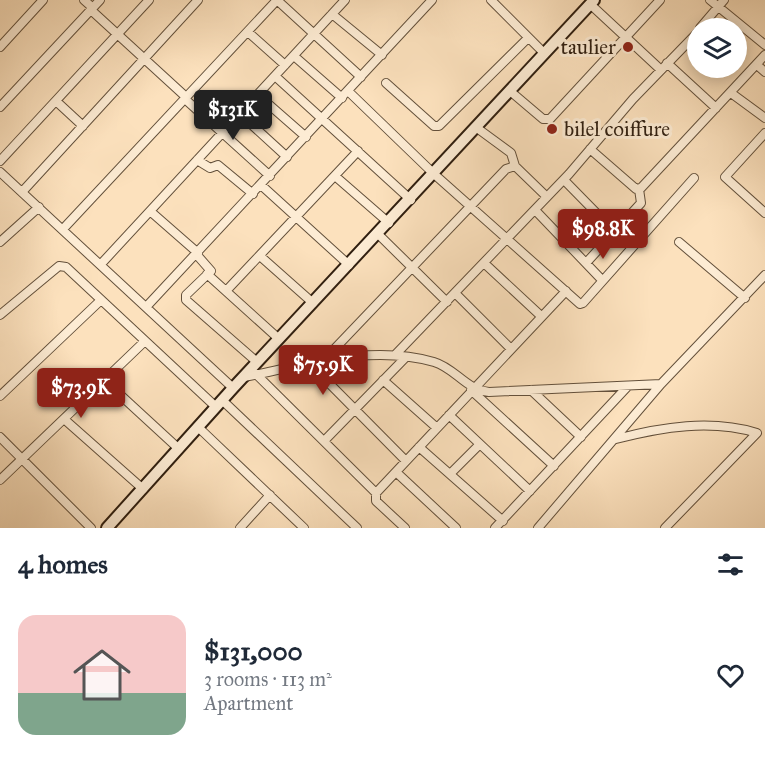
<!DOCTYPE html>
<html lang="en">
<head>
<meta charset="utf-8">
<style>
  :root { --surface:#fff; --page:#f2f2f3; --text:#1f2937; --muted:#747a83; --line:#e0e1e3; --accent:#8f2418 }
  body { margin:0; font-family:"IM FELL Great Primer",serif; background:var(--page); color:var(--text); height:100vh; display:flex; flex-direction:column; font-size:22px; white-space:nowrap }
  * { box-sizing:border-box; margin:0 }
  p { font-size:20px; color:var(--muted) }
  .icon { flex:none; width:33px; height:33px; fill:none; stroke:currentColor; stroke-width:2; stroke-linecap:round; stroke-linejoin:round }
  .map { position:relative; height:528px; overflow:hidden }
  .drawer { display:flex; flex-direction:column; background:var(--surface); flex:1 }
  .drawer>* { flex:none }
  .buttons { position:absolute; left:687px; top:18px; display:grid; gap:12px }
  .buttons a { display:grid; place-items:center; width:60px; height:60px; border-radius:50%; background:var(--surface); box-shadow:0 3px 15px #0003; font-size:30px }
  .price { position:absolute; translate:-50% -51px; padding:0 14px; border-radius:6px; background:var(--accent); color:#fff; font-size:20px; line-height:39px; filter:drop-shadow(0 2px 3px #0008) }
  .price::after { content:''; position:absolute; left:50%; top:36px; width:18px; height:14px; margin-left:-9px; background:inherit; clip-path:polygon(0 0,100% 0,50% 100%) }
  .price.current { background:#222; color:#fff }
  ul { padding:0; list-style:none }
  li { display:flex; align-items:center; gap:18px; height:150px; padding:0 18px }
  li+li { border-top:2px solid var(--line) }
  li span { display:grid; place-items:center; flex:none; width:168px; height:120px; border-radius:18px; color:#555 }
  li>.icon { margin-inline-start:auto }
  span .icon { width:72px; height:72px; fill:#fffc; stroke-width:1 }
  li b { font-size:26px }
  h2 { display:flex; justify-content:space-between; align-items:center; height:72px; padding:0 18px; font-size:26px }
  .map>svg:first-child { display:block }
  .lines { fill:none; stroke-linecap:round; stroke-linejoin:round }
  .street-casing { stroke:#63503b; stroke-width:10 }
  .secondary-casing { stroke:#301f10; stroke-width:14 }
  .street { stroke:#fdecd4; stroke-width:8 }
  .secondary { stroke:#fdecd4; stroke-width:10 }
  .poi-dot { fill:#8f2418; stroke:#fdecd4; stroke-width:2 }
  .labels { text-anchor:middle; stroke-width:6; stroke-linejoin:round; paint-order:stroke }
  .poi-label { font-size:21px; fill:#301f10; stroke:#fdecd4; text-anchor:end }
</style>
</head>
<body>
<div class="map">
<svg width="765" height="528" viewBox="0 0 765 528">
  <rect width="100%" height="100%" fill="#fce1bd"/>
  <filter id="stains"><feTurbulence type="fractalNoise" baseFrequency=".00333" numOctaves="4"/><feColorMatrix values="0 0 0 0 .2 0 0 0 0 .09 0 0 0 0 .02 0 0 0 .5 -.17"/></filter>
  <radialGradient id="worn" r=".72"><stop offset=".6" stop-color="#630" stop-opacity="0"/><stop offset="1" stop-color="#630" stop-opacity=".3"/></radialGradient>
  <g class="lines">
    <!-- street casing -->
    <g class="street-casing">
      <path id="street" d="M84 0 93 8
        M277 0 361 77
        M491 0 544 53
        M710 0 765 45
        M590 4 661 70
        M91 10 186 97
        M332 14 382 55
        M700 28 724 0
        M248 32 285 65
        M0 47 43 0
        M294 56 342 98
        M667 63 716 108
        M757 65 765 72
        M275 76 411 200
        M386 83 434 126H439L528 38
        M348 91 434 174 580 304 583 303 694 178
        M510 91 543 119H550L660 0
        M731 93 765 118
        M258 95 306 137
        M185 99 270 176
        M56 101 83 126
        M0 107 100 0
        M240 114 287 157
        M477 128 511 153 515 166
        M765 133 725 177 765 213
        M590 149 636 189 641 188 765 55
        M197 160 210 168 218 165 253 194
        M0 161 149 0
        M0 172 233 388
        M335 176 389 223
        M564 180 615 232
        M261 185 349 265
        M22 192 198 0
        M535 210 602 280
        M150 211 198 253
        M63 229 277 0
        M378 234 447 302
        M0 242 39 207
        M679 242 745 298
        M197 255 211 271 186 295V300L257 362
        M260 256 313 303
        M484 263 541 316
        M586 263 641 203 639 189
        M101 264 345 0
        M207 274 279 339
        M226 291 358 151
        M455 293 510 348
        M147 306 432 0
        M0 315 59 266 66 267 216 407
        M395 355 569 174 633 99 698 32
        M322 362 506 169 515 166 547 197
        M310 364 406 461
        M256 374 376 493
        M244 377C305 365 371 344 434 362 455 368 466 390 489 392L661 384 765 275
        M104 380 179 449
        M383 380 437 428
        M471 390 554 466
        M531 390 581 437
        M0 396 101 300
        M222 400 357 528
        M449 415 530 491
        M64 419 143 489
        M198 427 304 528
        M0 437 91 528
        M616 439C662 427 711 419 757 433L665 528
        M324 441 406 357
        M419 447 503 521
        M396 472 456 528
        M450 474 480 444
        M0 480 145 341
        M240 528 270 495
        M405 528 376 501V493L566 291
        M495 528 628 386
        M538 528 661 384"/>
    </g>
    <!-- secondary casing -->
    <g class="secondary-casing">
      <path id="secondary" d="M107 528 233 388 594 0"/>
    </g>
    <!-- street -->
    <use href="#street" class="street"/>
    <!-- secondary -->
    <use href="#secondary" class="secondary"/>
  </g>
  <!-- markers -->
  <g class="poi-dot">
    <circle cx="628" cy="47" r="6"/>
    <circle cx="552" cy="129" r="6"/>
  </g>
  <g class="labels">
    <!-- poi labels -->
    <g class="poi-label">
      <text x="616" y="54">taulier</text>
      <text x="564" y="136" text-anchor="start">bilel coiffure</text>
    </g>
  </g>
  <rect width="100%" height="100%" filter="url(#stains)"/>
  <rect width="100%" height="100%" fill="url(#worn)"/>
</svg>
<div class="buttons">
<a><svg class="icon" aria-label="layers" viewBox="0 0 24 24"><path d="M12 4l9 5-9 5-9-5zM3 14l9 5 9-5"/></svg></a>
</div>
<b class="price current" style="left:233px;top:141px">$131K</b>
<b class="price" style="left:603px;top:260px">$98.8K</b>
<b class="price" style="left:323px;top:396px">$75.9K</b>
<b class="price" style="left:81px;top:419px">$73.9K</b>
</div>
<section class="drawer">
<h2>4 homes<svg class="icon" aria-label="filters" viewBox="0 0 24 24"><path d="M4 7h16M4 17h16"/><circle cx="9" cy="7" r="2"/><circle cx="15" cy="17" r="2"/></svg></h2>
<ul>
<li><span style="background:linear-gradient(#f6c9c9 65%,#7fa58c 0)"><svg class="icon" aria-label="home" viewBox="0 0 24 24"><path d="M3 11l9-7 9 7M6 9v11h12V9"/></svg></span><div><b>$131,000</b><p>3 rooms · 113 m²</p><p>Apartment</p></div><svg class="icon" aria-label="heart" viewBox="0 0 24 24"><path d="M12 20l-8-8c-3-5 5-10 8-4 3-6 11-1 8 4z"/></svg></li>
</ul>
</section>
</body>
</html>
